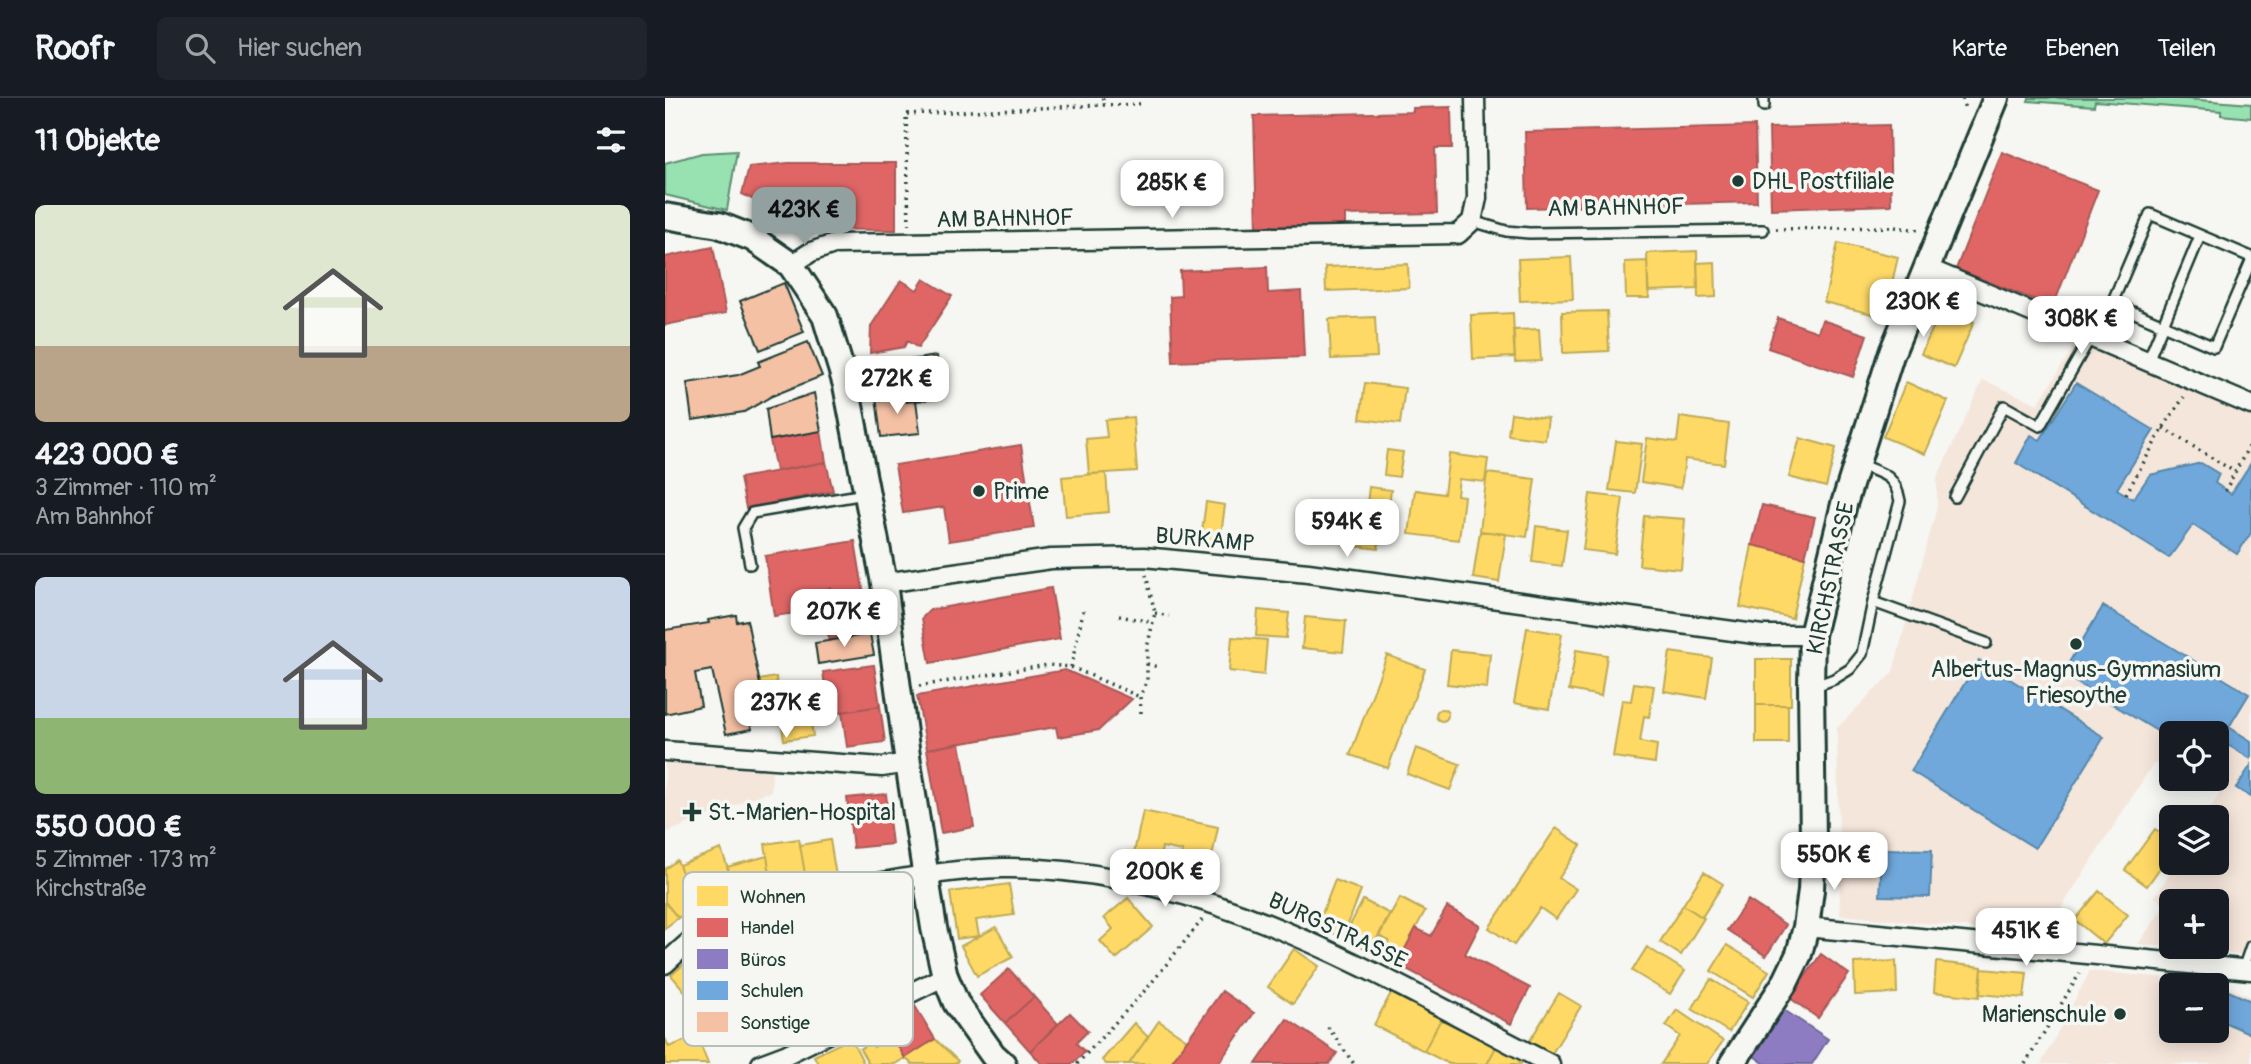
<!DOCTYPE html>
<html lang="de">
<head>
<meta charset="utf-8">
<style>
  :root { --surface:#171b24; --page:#20242c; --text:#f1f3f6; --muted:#9ea1a6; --line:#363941; --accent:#92a19f }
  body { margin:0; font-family:Pangolin,sans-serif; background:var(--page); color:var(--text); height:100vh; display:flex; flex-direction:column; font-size:26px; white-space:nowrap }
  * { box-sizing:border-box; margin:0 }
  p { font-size:23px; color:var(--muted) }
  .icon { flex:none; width:38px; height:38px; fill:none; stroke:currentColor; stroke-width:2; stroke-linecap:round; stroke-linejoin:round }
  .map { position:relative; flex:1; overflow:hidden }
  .side { display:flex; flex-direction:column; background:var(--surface); width:665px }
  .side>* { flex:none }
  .controls { position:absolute; left:1494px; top:623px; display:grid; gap:14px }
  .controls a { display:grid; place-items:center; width:70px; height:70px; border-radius:10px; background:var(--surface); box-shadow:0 4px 18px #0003; font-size:35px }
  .price { position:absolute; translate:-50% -60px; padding:0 16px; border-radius:14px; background:#fff; color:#222; font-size:23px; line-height:46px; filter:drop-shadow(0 2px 4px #0008) }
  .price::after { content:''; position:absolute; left:50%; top:42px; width:21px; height:16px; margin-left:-10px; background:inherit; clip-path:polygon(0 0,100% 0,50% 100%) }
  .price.active { background:var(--accent); color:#111 }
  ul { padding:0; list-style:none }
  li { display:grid; align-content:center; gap:14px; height:371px; padding:0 35px }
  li+li { border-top:2px solid var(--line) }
  li span { display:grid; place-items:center; height:217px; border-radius:10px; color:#555 }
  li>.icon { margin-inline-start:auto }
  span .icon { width:126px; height:126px; fill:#fffc; stroke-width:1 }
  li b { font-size:30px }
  h2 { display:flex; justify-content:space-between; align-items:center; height:84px; padding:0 35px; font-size:30px }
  header { display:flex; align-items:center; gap:42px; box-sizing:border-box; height:98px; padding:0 35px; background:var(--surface); border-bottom:2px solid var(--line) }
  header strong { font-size:33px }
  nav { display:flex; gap:38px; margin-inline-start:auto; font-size:24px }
  .search { width:490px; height:63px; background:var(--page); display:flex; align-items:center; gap:18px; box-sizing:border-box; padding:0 24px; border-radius:10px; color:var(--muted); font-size:26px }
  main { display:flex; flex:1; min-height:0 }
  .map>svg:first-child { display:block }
  .built { fill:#f5e6db; fill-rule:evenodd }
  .green { fill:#98e1b1; stroke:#5c8f72; stroke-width:2 }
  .homes { fill:#ffd966; stroke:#bcaa57; stroke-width:2 }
  .shops { fill:#e06666; stroke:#a65a57; stroke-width:2 }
  .offices { fill:#8e7cc3; stroke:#6d6998; stroke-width:2 }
  .schools { fill:#6fa8dc; stroke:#5788aa; stroke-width:2 }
  .building { fill:#f4c1a5; stroke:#1f3d34; stroke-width:2 }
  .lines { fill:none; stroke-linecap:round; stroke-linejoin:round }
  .lane-casing { stroke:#1f3d34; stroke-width:14 }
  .street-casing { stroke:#1f3d34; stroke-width:23 }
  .secondary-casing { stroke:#1f3d34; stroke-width:30 }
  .path { stroke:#1f3d34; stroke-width:3.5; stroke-dasharray:2 5; stroke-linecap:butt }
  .lane { stroke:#f6f6f2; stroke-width:9 }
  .street { stroke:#f6f6f2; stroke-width:18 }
  .secondary { stroke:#f6f6f2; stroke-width:24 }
  .poi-dot { fill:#1f3d34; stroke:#f6f6f2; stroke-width:2.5 }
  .labels { text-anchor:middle; stroke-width:7; stroke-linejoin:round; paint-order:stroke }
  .poi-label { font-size:23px; fill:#1f3d34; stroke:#f6f6f2; text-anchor:start }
  .street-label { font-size:23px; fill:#1f3d34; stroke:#f6f6f2 }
  .key { fill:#f6f6f2; stroke:#b6beb9; stroke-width:2 }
  .key-label { font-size:19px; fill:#1f3d34 }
</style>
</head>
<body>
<header>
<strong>Roofr</strong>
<div class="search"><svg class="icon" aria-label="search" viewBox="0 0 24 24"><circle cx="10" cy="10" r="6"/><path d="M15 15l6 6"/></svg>Hier suchen</div>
<nav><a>Karte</a><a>Ebenen</a><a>Teilen</a></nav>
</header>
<main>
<section class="side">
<h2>11 Objekte<svg class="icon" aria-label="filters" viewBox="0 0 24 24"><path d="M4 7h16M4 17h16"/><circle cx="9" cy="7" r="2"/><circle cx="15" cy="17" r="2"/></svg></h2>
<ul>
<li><span style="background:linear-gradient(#dfe7d0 65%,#b9a48a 0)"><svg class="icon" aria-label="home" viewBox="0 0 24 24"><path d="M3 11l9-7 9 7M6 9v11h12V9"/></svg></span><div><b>423 000 €</b><p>3 Zimmer · 110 m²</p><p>Am Bahnhof</p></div></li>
<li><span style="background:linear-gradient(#c9d6e8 65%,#8fb573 0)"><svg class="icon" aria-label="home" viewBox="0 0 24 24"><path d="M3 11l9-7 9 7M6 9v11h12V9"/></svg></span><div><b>550 000 €</b><p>5 Zimmer · 173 m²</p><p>Kirchstraße</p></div></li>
</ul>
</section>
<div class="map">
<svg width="1586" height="966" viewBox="0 0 1586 966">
  <rect width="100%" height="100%" fill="#f6f6f2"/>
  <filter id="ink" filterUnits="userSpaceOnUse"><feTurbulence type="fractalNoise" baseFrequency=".0143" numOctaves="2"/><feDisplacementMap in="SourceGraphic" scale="14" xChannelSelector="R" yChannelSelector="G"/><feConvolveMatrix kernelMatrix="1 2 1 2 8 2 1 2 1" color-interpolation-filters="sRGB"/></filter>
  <g filter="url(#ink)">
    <!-- built -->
    <path class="built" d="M1411 245 1431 254 1522 287 1586 318V835L1574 857 1473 846 1500 808 1490 799 1512 765H1552V719H1540L1554 696 1552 635H1507V668L1488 666 1379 837 1175 817 1172 630 1228 574 1272 409V380L1318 282 1373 306ZM1507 803H1552V849H1507Z
      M0 665 107 671 106 693 0 735Z
      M1425 873 1550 884 1586 899V966H1376ZM1507 887H1552V933H1507Z"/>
    <!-- green -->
    <path class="green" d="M1364 0H1508L1586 6V20L1556 17V13L1430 3 1429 8 1363 3Z
      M72 53 62 112 0 97V65L37 55Z"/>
    <!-- homes -->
    <path class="homes" d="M1173 145 1233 159 1219 219 1159 204Z
      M1032 153 1033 191 983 193 982 155Z
      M906 159 908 201 855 203 853 161Z
      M982 163 984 200H961L960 164Z
      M1050 164 1051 199 1033 200 1032 165Z
      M743 166 744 190 661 193 660 169Z
      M1277 210 1309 224 1289 270 1256 256Z
      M942 213 944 253 898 255 897 214Z
      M848 215 850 259 808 261 806 217Z
      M710 219 712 259 666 261 664 221Z
      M874 231 876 263 850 264 848 232Z
      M1241 284 1283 303 1260 356 1218 339Z
      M700 285 740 290 735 326 695 321Z
      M846 315 883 320 880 342 843 337Z
      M468 319 472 373 424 376 421 341 442 339 440 322Z
      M1015 319 1064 326 1059 366 1020 361 1016 390 976 384 982 340 1012 344Z
      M1135 340 1171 350 1161 389 1124 379Z
      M951 343 977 346 970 395 944 392Z
      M722 352 738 354 734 379 719 377Z
      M784 356 823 361 820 384 794 381 792 397 799 398 794 442 744 436 750 392 779 396Z
      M441 375 444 414 401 418 397 379Z
      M822 375 870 381 862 439 815 433Z
      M704 389 726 392 722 422H717L713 451 682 447 686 414 701 416Z
      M925 396 958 400 950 456 918 452Z
      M541 404 560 407 555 444 536 441Z
      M979 418 1020 421 1016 471 974 467Z
      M871 428 902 432 897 468 867 464Z
      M815 433 841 436 834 484 808 480Z
      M1087 447 1140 459 1127 520 1075 509Z
      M593 512 624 515 621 540 591 538Z
      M640 519 681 523 678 554 637 550Z
      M862 530 897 536 884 611 849 605Z
      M567 539 602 542 599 577 564 573Z
      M786 552 825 556 822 590 782 586Z
      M911 552 942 557 936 598 904 592Z
      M1005 554 1047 560 1041 600 999 593Z
      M722 557 760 571 723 670 685 657Z
      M1091 561H1126V607H1091Z
      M111 579 114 597 142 594 148 638 119 642 114 608 99 609 94 582Z
      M969 585 989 588 984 619 979 618 975 644 992 647 990 665 948 659 957 602 966 603Z
      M1091 607H1123V645H1091Z
      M771 617a6 6 0 1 1 12 0a6 6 0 1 1-12 0Z
      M751 650 795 666 785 692 742 676Z
      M478 713 553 729 542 784 512 777 517 753 497 749 495 760 469 755Z
      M891 730 916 747 894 780 911 791 891 821 875 810 849 847 824 830Z
      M1490 731 1507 742V753L1482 788 1460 772Z
      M134 741 141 782 107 788 100 746Z
      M165 742 171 778 141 782 135 747Z
      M56 751 71 792 30 807 14 767Z
      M102 758 107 788 73 797 62 769Z
      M12 762 30 807 13 820 0 804V771Z
      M1039 774 1058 786 1037 819 1018 807Z
      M670 782 696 792 678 839 652 829Z
      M344 786 349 817 311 822 314 838 292 841 285 794Z
      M1434 793 1463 817 1439 846 1410 822Z
      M463 800 488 829 451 861 435 843 448 831 439 820Z
      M735 800 760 813 732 866 716 858 724 843 714 838Z
      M698 802 725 816 705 853 679 839Z
      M0 804 13 820 0 830Z
      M1018 807 1039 820 1016 857 995 844Z
      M331 829 348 859 312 878 296 848Z
      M1062 847 1104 873 1088 899 1046 873Z
      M982 849 1020 873 1005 896 967 873Z
      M629 851 654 868 628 906 603 889Z
      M33 855 65 894 39 916 6 877Z
      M1231 863 1232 895 1190 897 1189 865Z
      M1271 864 1317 869 1314 899 1269 894Z
      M1317 871 1362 875 1359 900 1315 896Z
      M1046 881 1083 904 1064 934 1027 911Z
      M726 895 776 921 759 953 709 927Z
      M894 895 916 908 886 957 864 944Z
      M1012 912 1058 943 1042 966H996L1015 938 1001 928Z
      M776 921 831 949 822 966H784L759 953Z
      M494 923 522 942 505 966H464Z
      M469 925 483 939 464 966H441L437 962Z
      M32 938 43 966H0V940L4 949Z
      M227 938 240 960 230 966H204L195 951 206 944 209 949Z
      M186 940 199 966H153L149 958Z
      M270 941 293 963 290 966H247L240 960Z
      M831 949 857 963 856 966H822Z"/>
    <!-- shops -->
    <path class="shops" d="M786 9 787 50H770L772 115 680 117V130L592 132 589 18 748 14V10Z
      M1224 27 1226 107 1106 111 1104 30Z
      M1090 28 1092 104 862 110 860 34Z
      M1337 54 1433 92 1388 209 1291 171Z
      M123 65H231V132L122 131 93 104 77 96 84 69Z
      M48 149 61 215 0 227V159Z
      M602 169 603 195 636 193 639 259 508 264 505 199 516 198 515 173Z
      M259 181 287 198 253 250 242 243 239 249 205 255 206 228 236 182 252 192Z
      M1113 220 1153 234 1157 222 1202 237 1188 279 1103 250Z
      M156 333 161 364 111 373 105 342Z
      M356 347 369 430 284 443 279 409 238 415 230 367Z
      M161 364 168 393 81 410 75 380Z
      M1097 407 1150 419 1140 459 1087 447Z
      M190 443 200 503 169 508 166 490 148 493 151 512 109 518 100 458Z
      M386 490 395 541 265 565 257 520 265 512Z
      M200 503 205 536 164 543 159 510Z
      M209 567 215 608 164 616 158 574Z
      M400 572 467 601 434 632 393 639 391 629 262 651 252 598Z
      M215 608 220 644 182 649 177 614Z
      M295 645 309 729 276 735 262 651Z
      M221 696 227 746 188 750 182 700Z
      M1083 802 1121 827 1101 858 1062 832Z
      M782 809 815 827 800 856 865 890 846 926 732 866 751 830 766 838Z
      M1156 856 1184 876 1153 920 1125 900Z
      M344 871 369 899 340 925 315 897Z
      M557 893 589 915 553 966H505Z
      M369 899 393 926 365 953 340 925Z
      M250 908 270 941 240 960 220 926Z
      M405 915 423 933 411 945 420 954 407 966H377L365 953Z
      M622 921 672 955 664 966H591Z"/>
    <!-- offices -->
    <path class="offices" d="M1119 912 1163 941 1147 966H1100L1089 958Z"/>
    <!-- schools -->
    <path class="schools" d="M1411 285 1489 332 1452 391 1468 401 1485 377 1536 365 1554 376 1550 385 1566 396 1586 365V435L1572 456 1528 427 1504 460 1351 365 1366 337 1375 342Z
      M1438 508 1584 596 1564 629 1586 643V661L1556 643 1552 648V635H1507V642L1397 576Z
      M1314 562 1439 639 1370 750 1246 673Z
      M1586 667V699L1571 690Z
      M1217 751 1267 752 1265 799 1215 798Z
      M1552 888 1586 903V936L1552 921Z"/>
    <!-- building -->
    <path class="building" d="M119 185 139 234 95 252 75 203Z
      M143 244 157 278 107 298 79 314 27 322 22 285 73 277 95 268 93 264Z
      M272 258 277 300 242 304 237 263Z
      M149 295 156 333 105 342 101 311Z
      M241 295 242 304 251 302 255 335 216 339 211 299Z
      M71 517 72 524 82 522 102 621 85 624 87 631 61 636 47 572 30 575 36 608 0 616V532L44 525 43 522Z
      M205 536 209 557 153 566 150 545Z"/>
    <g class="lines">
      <!-- lane casing -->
      <g class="lane-casing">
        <path id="lane" d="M1099 0V8
          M807 123 841 133 864 135 1098 132
          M1586 159 1485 116 1447 205 1549 249 1586 163
          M1482 265 1535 138
          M1290 399 1339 308 1375 328 1425 240
          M85 466 78 430 87 415 200 396
          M1208 504 1321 545
          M1148 589 1169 581 1185 571 1197 556 1208 504 1235 403C1230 375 1216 376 1193 366
          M1578 871 1586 848"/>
      </g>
      <!-- street casing -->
      <g class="street-casing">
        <path id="street" d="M126 167 146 154 169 146 793 136 807 123 812 100 810 0
          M1262 170 1586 307
          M219 485 386 461 479 459 643 475 1097 537H1147
          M0 653 217 669 243 665
          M1141 829 1586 872
          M0 866C17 850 34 834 54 823 96 798 149 796 197 788 243 779 290 771 338 770 539 768 712 878 885 966
          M96 966 120 957 280 878"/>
      </g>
      <!-- secondary casing -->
      <g class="secondary-casing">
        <path id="secondary" d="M0 118 54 127 87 140 126 167 160 218 181 287 219 485 243 665 269 830 280 878 291 905 328 957 338 966
          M1067 966 1121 883 1134 856 1141 829 1146 792 1148 743 1146 589 1147 537 1179 406 1226 257 1331 0"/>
      </g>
      <!-- path -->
      <path class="path" d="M438 0V7L477 6
        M1297 0 1300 11
        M244 127 241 16 438 7
        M1111 131 1229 129 1254 132
        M1498 330 1570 374
        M1560 393 1586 344
        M1461 396 1498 330 1519 299
        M490 515 504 518
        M454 518 487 524
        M482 566 493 569
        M406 569 419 509
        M254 588 383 567 406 569 475 599
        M476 615 475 599 482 582V550L490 515 481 477
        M663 929 689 966
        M412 966 484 888 537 822
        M1360 966 1415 875"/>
      <!-- lane -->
      <use href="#lane" class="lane"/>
      <!-- street -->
      <use href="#street" class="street"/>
      <!-- secondary -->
      <use href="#secondary" class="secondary"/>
    </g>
  </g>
  <!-- markers -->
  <g class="poi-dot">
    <circle cx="1073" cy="83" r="7"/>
    <circle cx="314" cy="393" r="7"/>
    <circle cx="1411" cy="546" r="7"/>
    <path d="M23.5 703.5h7v7h7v7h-7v7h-7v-7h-7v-7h7z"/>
    <circle cx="1455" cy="916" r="7"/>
  </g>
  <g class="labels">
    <!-- poi labels -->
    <g class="poi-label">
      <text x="1087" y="91">DHL Postfiliale</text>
      <text x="328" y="401">Prime</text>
      <text x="1411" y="579" text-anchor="middle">Albertus-Magnus-Gymnasium<tspan x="1411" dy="26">Friesoythe</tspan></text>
      <text x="43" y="722">St.-Marien-Hospital</text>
      <text x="1441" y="924" text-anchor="end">Marienschule</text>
    </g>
    <!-- street labels -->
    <g class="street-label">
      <text transform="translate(951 109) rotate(-1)" y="8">AM BAHNHOF</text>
      <text transform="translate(340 120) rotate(-1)" y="8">AM BAHNHOF</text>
      <text transform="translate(540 441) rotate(5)" y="8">BURKAMP</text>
      <text transform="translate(1165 480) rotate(-78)" y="8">KIRCHSTRASSE</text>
      <text transform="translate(673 832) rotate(25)" y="8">BURGSTRASSE</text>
    </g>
  </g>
  <!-- legend -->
  <rect x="18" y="774" width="230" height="174" rx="10" class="key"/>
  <rect x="32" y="788" width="31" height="20" fill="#ffd966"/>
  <rect x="32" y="820" width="31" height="19" fill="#e06666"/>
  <rect x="32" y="851" width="31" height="20" fill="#8e7cc3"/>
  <rect x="32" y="883" width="31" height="19" fill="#6fa8dc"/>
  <rect x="32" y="914" width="31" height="20" fill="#f4c1a5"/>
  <g class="key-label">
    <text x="75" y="805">Wohnen</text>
    <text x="75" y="836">Handel</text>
    <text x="75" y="868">Büros</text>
    <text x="75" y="899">Schulen</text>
    <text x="75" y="931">Sonstige</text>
  </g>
</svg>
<div class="controls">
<a><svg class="icon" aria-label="locate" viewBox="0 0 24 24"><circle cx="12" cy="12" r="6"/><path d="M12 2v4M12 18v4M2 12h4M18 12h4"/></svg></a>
<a><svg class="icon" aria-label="layers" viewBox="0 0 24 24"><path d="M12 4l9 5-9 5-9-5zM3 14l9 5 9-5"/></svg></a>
<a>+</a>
<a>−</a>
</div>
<b class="price" style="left:507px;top:122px">285K €</b>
<b class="price active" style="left:139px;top:149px">423K €</b>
<b class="price" style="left:1258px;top:241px">230K €</b>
<b class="price" style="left:1416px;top:258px">308K €</b>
<b class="price" style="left:232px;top:318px">272K €</b>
<b class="price" style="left:682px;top:461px">594K €</b>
<b class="price" style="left:179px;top:551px">207K €</b>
<b class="price" style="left:121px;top:642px">237K €</b>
<b class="price" style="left:1169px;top:794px">550K €</b>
<b class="price" style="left:500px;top:811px">200K €</b>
<b class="price" style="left:1361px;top:870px">451K €</b>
</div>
</main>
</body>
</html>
